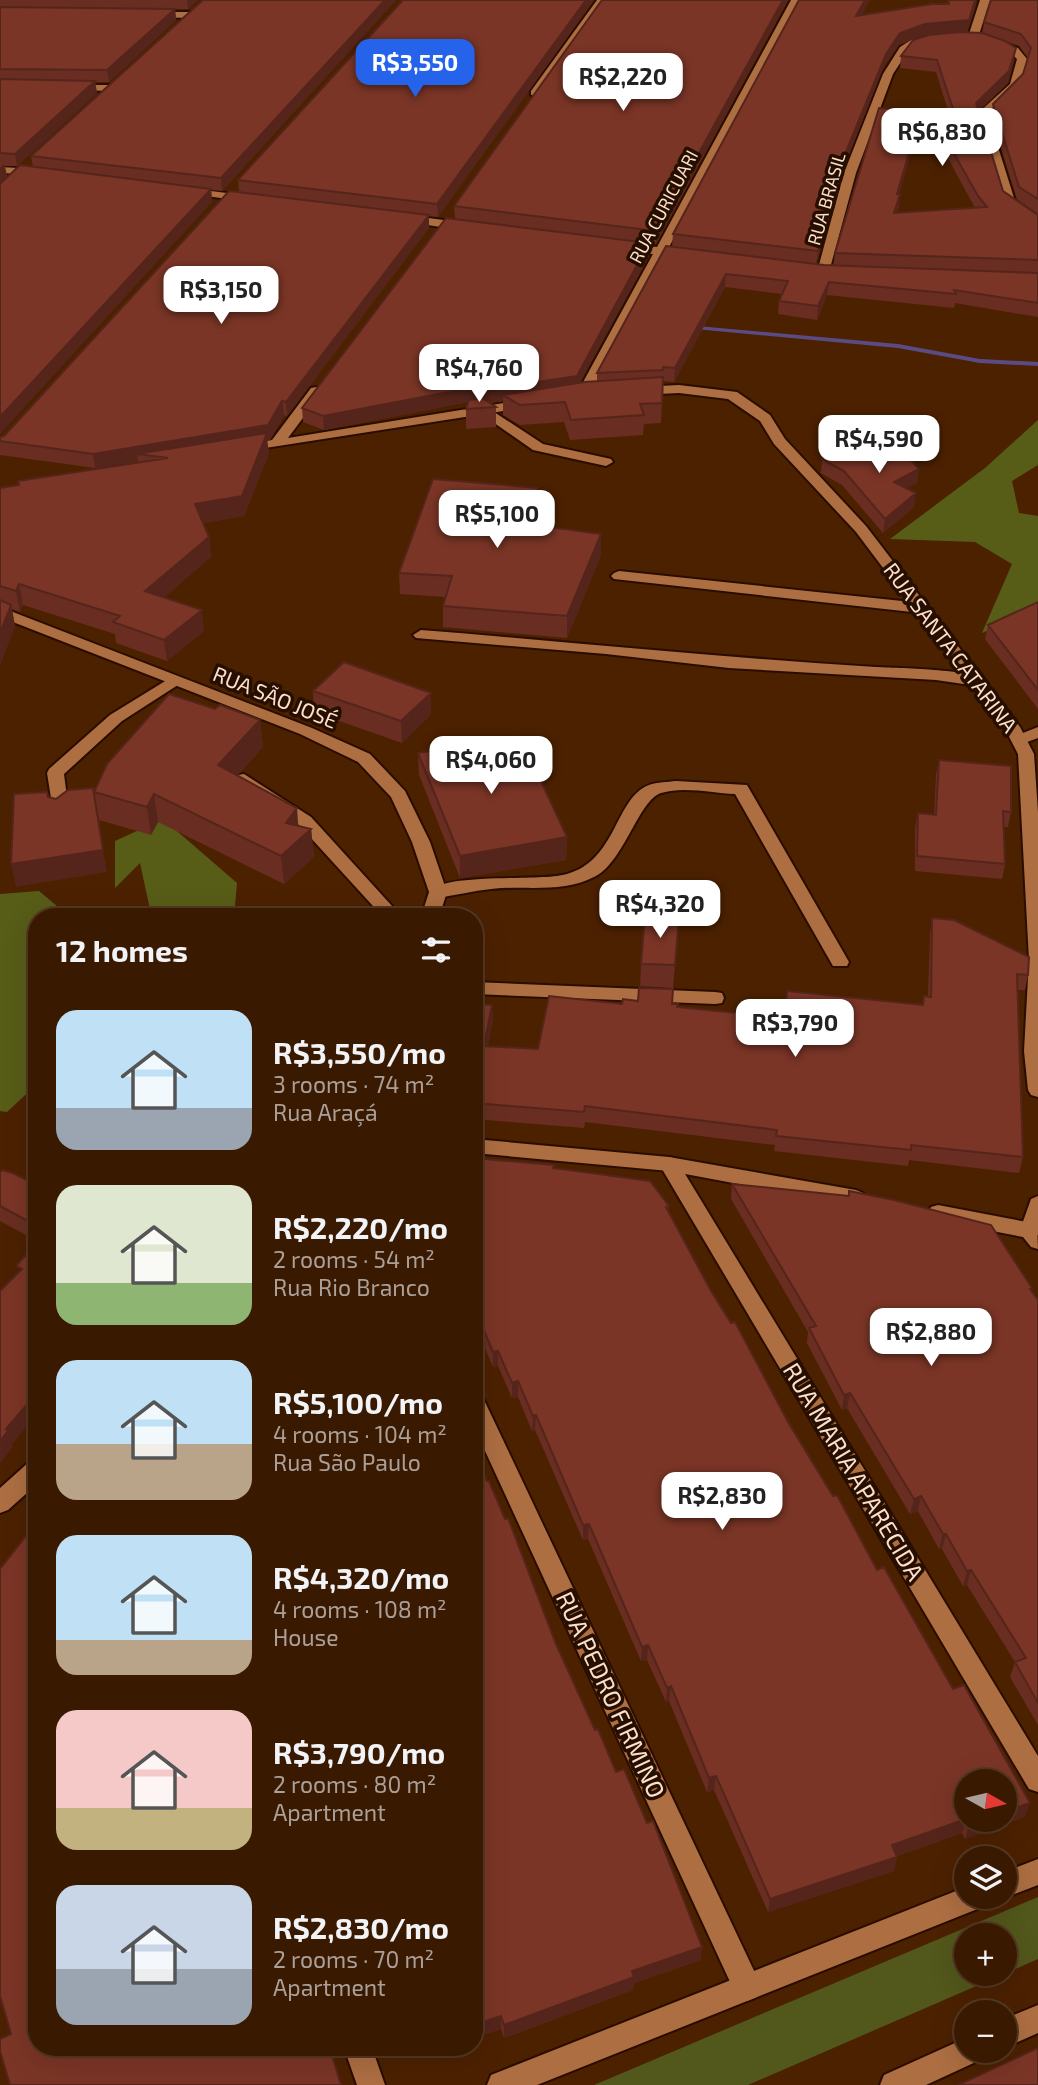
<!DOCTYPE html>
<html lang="en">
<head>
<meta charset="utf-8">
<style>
  :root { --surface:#391900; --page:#40220a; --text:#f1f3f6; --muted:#aba099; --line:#533822; --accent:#2563eb }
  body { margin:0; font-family:"Exo 2",sans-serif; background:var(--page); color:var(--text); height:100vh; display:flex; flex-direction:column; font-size:26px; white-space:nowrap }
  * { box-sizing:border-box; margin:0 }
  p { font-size:23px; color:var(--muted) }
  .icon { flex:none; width:38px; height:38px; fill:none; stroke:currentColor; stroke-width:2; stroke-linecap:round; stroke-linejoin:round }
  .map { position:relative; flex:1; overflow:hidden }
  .panel { position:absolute; left:28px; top:908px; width:455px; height:1148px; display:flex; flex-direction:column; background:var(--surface); border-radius:28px; box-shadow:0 7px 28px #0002,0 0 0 2px var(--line) }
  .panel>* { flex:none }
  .needle { width:46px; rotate:98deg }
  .fabs { position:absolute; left:954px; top:1769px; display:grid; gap:14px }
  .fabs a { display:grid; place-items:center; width:63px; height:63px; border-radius:50%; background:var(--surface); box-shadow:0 7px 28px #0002,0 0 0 2px var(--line); font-size:35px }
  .price { position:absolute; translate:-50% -60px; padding:0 16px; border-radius:14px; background:#fff; color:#222; font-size:23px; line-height:46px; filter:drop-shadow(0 2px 4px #0008) }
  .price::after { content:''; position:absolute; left:50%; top:42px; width:21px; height:16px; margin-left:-10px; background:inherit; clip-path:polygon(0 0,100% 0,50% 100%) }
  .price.selected { background:var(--accent); color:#fff }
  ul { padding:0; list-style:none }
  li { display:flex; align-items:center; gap:21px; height:175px; padding:0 28px }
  li span { display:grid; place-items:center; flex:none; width:196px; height:140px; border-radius:21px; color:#555 }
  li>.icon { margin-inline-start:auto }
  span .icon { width:84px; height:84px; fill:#fffc; stroke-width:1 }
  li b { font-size:30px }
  h2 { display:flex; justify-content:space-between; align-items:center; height:84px; padding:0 28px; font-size:30px }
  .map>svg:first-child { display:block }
  .green { fill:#52571b }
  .forest { fill:#575d17 }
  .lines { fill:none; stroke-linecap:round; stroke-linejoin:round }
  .stream { fill:#5a4b84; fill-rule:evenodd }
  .service-casing { stroke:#2a0d00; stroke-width:4 }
  .minor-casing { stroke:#2a0d00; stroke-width:4 }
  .tertiary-casing { stroke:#2a0d00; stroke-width:4 }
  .service { fill:#ad6e42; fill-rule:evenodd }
  .minor { fill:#ad6e42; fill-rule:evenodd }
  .tertiary { fill:#ad6e42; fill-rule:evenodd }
  .wall { fill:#692e21; fill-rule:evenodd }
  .shaded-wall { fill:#55251b }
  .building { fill:#7a3526; stroke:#55251b; stroke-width:2 }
  .labels { text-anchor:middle; stroke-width:7; stroke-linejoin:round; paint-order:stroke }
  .far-street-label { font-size:18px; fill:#fcdfcd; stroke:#270f00 }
  .street-label { font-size:21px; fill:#fcdfcd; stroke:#270f00 }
  .near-street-label { font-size:24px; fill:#fcdfcd; stroke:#270f00 }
</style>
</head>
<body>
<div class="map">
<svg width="1038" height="2085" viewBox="0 0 1038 2085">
  <rect width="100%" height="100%" fill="#4c2100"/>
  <!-- green -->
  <path class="green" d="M1038 1897V1959L1004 1974V1936H966V1974H1004L748 2085H594Z"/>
  <!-- forest -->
  <path class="forest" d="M1038 420V465L1012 481 1019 513 1038 516V608L982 633 1012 564 975 542 890 539 985 468Z
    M163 819 237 883 234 917H144L151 914 140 863 115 888V841Z
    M39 891 70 917H37V1084L7 1112 0 1111V894Z"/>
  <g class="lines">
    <!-- stream -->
    <path class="stream" d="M697 326 898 344 980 359 1038 362V366L980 363 898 348 695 329V327Z"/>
    <!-- service casing -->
    <g class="service-casing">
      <path id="service" d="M980 0H990L979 35 1018 48 1027 59C1025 86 1007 99 988 115L1015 201 1038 217V226L1004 203 977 114 1010 84 1017 59 1010 52 968 37Z
        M934 37 939 40 938 42 918 45 908 51 893 74 856 173 829 272 819 275 817 272 844 173 883 74 900 47 911 40Z
        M485 406 543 444 611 459 613 462 606 466 533 450 480 413 478 410Z
        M619 571 921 603 929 608 921 613 614 579 611 576 614 573Z
        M421 630C573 642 724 658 876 667 896 668 974 669 985 681L977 686 936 680 729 668 606 654 416 638 413 635Z
        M175 675 183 680 181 683 122 721 64 774 69 813 60 818 54 817 47 773 49 769 110 715Z
        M1038 727V738L1019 745 1011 740 1013 737Z
        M244 774 311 817 402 917H383L299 825 238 783 236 779 238 775Z
        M676 781 747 785 849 962 847 966H833L735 794C712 793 683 786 661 793 639 800 624 861 596 876 563 894 526 885 491 889 473 891 456 895 438 898L429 892C444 872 542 882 567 874 617 860 615 798 649 785 657 782 668 782 676 781Z
        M474 982 715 992 722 993 724 998 722 1003 715 1004 474 994Z"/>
    </g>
    <!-- minor casing -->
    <g class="minor-casing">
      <path id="minor" d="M597 0H607L539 95H531V91Z
        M791 0H801L668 249 688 251 694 255 688 259 664 256 590 395 583 399 578 398 576 395 653 254 624 251 618 247 624 243 657 247Z
        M152 12H191L196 15 191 18 148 17 147 15Z
        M69 85H114L119 88 114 91 65 90V86Z
        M0 167 39 169 45 172 39 175 0 173Z
        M187 188 251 196 257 199 251 202 183 193V189Z
        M406 215 466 223 472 227 466 231 402 221 400 219Z
        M679 385 737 392 770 415 785 439 866 526 1020 727 1034 754 1038 812V1097L1031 1095 1028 1090 1024 1051 1029 960 1018 754 1006 731 856 532 774 444 760 421 728 399 679 393 639 395 632 391 639 387Z
        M316 387 323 391 288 438 529 399 536 403 529 407 239 452V446L272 440 311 388Z
        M669 1157 676 1159 1038 1756V1792L1029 1789 662 1169 659 1164 662 1159Z
        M1038 1196V1235L1030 1238 1023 1236 1020 1230 1031 1199Z
        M474 1393 482 1396 485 1402 757 1977 761 1987 757 1997 747 2001 737 1997 474 1427Z
        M344 2048H372L385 2085H357Z"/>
    </g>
    <!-- tertiary casing -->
    <g class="tertiary-casing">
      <path id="tertiary" d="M0 607 312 728 370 754 405 791 430 842 447 892 439 917H421L429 892 412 842 391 797 358 762 300 734 0 617Z
        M474 1139 669 1157 856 1190 863 1193 866 1198 863 1203 856 1206 669 1171 474 1153Z
        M938 1205 1037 1224 1038 1249 1031 1247 1023 1237 931 1219 928 1213 931 1207Z
        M37 1459V1484L8 1510 0 1513V1488L29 1462Z
        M1038 1859V1885L1004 1898 1001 1897H1004V1872Z
        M966 1887V1897H989L985 1906 537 2085H487L491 2075 501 2071Z
        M1038 2005V2033L1004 2048V2019Z
        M966 2038V2051H982L978 2061 926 2085H880L884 2075Z"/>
    </g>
    <!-- service -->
    <use href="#service" class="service"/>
    <!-- minor -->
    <use href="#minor" class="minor"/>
    <!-- tertiary -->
    <use href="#tertiary" class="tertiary"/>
  </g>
  <!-- wall -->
  <path class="wall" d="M0 0H198L188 9H175L176 20 109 82H95L97 93 17 166H5L7 176 0 183Z
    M203 0H396L222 191 211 190 212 202 33 167 31 156Z
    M403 0H594L438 217 429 216V228L287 416 284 415 270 440H267L269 453 244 516 203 523 209 537 211 557 164 597 204 631 167 661 116 643 115 634 23 605 20 612 12 609 15 626 0 665V488L138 462V461L95 468 0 455V437L4 436 239 192 238 180Z
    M602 0H788L656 244 649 243V256L580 382 597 381V373L672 246 673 234 862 15 947 4 948 0H976L975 8 967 32H961L982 33 984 22 1038 0V214L1017 199 991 116 993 104 1023 74 1028 58 1019 46 1006 41 1014 60 1008 83 979 111 1003 191 1038 215V317L955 303 954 308 827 295 817 320 778 314 779 301 782 294 725 287 674 382 663 381 661 423 644 424 643 435 570 440 564 422 520 425 503 415V401L490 403 496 407V427L466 429V409L468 402 324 430 303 422 302 408 455 219 454 206ZM924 35H933L901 56 900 68 936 72 949 114 931 113 930 125 975 208 897 213 899 207V194L919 124 921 112 835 253 833 266 816 264 842 172 884 66 899 45Z
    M827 451 837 456 919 469 917 483 907 488 914 507 883 533 842 485 821 473 822 459 826 458Z
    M538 508 533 525 601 534V555L567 638 443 627V606L445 597 400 594 399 573Z
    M1038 602V709L985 639 988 625Z
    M313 691 431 714 402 743 314 712Z
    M215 709 260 720 263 747 237 776 298 826 311 829 314 857 284 884 158 822 151 835 99 820 94 792Z
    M418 753 567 837 566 860 460 878 419 775Z
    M939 760 1011 812 1008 827H1004L1005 864 1002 879 915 871V828L918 813 934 815 936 775Z
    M679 916 673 988 640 986 641 964Z
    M932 918 1028 975 1025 990H1017L1023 1157 1019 1173 909 1160 908 1166 774 1151 775 1145 585 1122 584 1128 474 1119V1003L492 1005 493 1020 488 1046 538 1049 622 1004H672L678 1007 785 1018 787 991 922 1005 924 996 928 997 930 934Z
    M474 1158 554 1168 669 1206 668 1212 711 1291 1025 1817 965 1839 962 1833 897 1856 894 1871 768 1912 714 1790 707 1792 669 1701 666 1702 647 1660 641 1661 588 1539 583 1540 535 1430 532 1431 518 1397 512 1398 498 1366 493 1367 480 1337H477L474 1331Z
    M0 1172 37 1185V1241L0 1221Z
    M732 1184 1032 1291 1038 1300V1725L1010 1677 1015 1662 967 1585 963 1586 942 1549H939L918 1511 910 1514 847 1408 842 1410 807 1343 808 1332 731 1199Z
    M474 1452 556 1644 595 1730 616 1772 701 1960 634 1983 633 1990 504 2038 501 2029 474 2038Z"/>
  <!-- shaded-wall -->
  <path class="shaded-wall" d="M187 0H198L188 9Z
    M385 0H396L222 191 221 178Z
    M586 0H594L438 217 437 204Z
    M783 0H788L656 244V231Z
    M865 0H870L855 28 856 16Z
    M976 0 975 8 967 32 924 35 899 45 884 66 842 172 816 265 818 251 843 159 886 54 900 33Z
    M175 9 176 20 109 82 107 70Z
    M1016 48 1014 60 1008 83 974 115 976 103Z
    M95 81 97 93 17 166 15 154Z
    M921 112 919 124 895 207 897 194Z
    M4 164 7 176 0 183V168Z
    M211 189 212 202 0 434V417Z
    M900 194 899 207 892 226 894 213Z
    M429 215V228L287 416 286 402Z
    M649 243V256L576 390 503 395V401L474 406 473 401 324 430 323 416Z
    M726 274 725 287 674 382 675 368Z
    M829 282 827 295 817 320 818 306Z
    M282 401 284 415 270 440H267L269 453 244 516 198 524 195 504 264 440 137 454 138 461 95 468 93 454Z
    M919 469 917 483 892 497 894 482Z
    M538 488V508L527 545V524Z
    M916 493 914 507 883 533 885 519Z
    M601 534V555L567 638V616Z
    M209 537 211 557 148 612 145 591Z
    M19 584 23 605 20 612 16 591Z
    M11 605 15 626 0 665V633Z
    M202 610 204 631 167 661 164 640Z
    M431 693V714L402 743 401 721Z
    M260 720 263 747 221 793 218 765Z
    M154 794 158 822 151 835 147 807Z
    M297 808 299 836 311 829 314 857 284 884 281 856 286 823Z
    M567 837 566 860 460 878V856Z
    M103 850 107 872 16 887 11 864Z
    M492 1005 493 1020 485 1061 484 1046Z
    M480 1321V1337H477V1322Z
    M498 1351V1366L493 1367V1352Z
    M518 1381V1397L512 1398V1383Z
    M37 1393V1414L12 1444 13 1447 0 1463V1441L6 1429Z
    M850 1393 847 1408 842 1410 844 1395Z
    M536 1415 535 1430 532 1431 533 1416Z
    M921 1496 918 1511 910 1514 914 1499Z
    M589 1524 588 1539 583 1540V1525Z
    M943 1534H946L942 1549H939Z
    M971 1570 967 1585 963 1586 967 1571Z
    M648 1645 647 1660 641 1661 642 1647Z
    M671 1686 669 1701 666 1702 667 1688Z
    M716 1776 714 1790 707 1792 709 1778Z
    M1030 1803 1025 1817 965 1839 969 1825 983 1820H1004V1812Z
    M966 1819 962 1833 888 1859 892 1845Z
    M897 1857 894 1871 768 1912 770 1899Z
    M702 1947 701 1960 634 1983 633 1990 504 2038V2025L632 1971Z
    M501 2016V2029L474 2038V2025Z
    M420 2048H448L421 2057Z"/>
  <!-- building -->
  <path class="building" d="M203 0H385L221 178 31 156Z
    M403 0H586L437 204 238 180Z
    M602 0H783L656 231 454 206Z
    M799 0H865L856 16 932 4H949V0H975L969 20 925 24 900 33 886 54 843 159 818 251 673 234Z
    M991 0H1038V199L1019 187 993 104 1023 74 1031 48 1021 34 984 22Z
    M0 7 175 9 107 70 0 69Z
    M959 32 982 33 1005 41 1016 48 1009 71 976 103 1003 191 1038 215V260L835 253 879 108 921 112 897 194H900L894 213 987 207 978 196 931 113 955 115 937 60 901 56 913 40 929 35Z
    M0 79 95 81 15 154 0 153Z
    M20 165 211 189 0 417V184Z
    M229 191 429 215 286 402 282 401 268 425 93 454 0 441V437L4 436Z
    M446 218 649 243 577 376 473 392 475 387 323 416 302 408Z
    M666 246 824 265 1038 273V303L954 290 956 294 829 282 818 306 779 301 788 281 726 274 675 368 663 367V370L597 373Z
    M663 377 662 403 640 404 644 415 571 420 565 402 520 405 503 395 584 382Z
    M482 398 496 407 466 409 469 400Z
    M267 433 242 496 195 504 209 537 145 591 202 610 164 640 113 622 120 616 19 584 16 591 0 586V488L19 485 18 481 168 458 137 454Z
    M896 443 919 469 894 482 916 493 885 519 844 471 822 459 832 457 827 451 837 456Z
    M433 479 538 488 527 524 601 534 567 616 443 606 452 576 399 573Z
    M0 600 11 605 0 633Z
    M1038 602V690L988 625Z
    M344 662 431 693 401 721 313 691Z
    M169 694 215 709 220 705 260 720 218 765 297 808 286 823 311 829 281 856 154 794 147 807 94 792 107 764Z
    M520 736 567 837 460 856 418 753Z
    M939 760 1011 766V812L1003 811 1005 864 917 856 918 813 936 815Z
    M93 788 103 850 11 864 14 794 47 792 48 797 56 799 68 790Z
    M645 914 679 916 675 965 641 964Z
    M932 918 954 920 1029 957 1028 975 1017 974 1023 1157 911 1145V1150L776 1136 777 1130 585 1106 584 1112 474 1103V1003L492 1005 484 1046 538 1049 549 996 622 1004 623 999 638 1001 639 988 673 989 672 1004H678L677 1007 785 1018 787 991 923 1005 924 996 931 997Z
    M474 1158 554 1165 553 1168 650 1181 669 1206 666 1207 711 1291 731 1323 735 1322 788 1422 833 1496 837 1495 877 1570 884 1567 953 1689 964 1685 1030 1803 1004 1812V1782H966V1819L892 1845 897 1857 770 1899 716 1776 709 1778 671 1686 667 1688 648 1645 642 1647 589 1524 583 1525 536 1415 533 1416 518 1381 512 1383 498 1351 493 1352 480 1321 477 1322 474 1317Z
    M3 1170 15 1174 37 1185V1226L0 1206V1172Z
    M732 1184 849 1196V1191L894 1200 991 1225 1032 1288 1030 1289 1038 1300V1703L1015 1662 1026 1658 971 1570 967 1571 946 1534H943L921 1496 914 1499 850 1393 844 1395 809 1328 816 1326Z
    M37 1243V1393L6 1429 8 1431 0 1441V1291L22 1269 16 1266Z
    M474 1452 487 1481H489L505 1519 508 1518 556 1644 595 1730 598 1729 616 1772 624 1769 647 1823 653 1821 702 1947 632 1971 634 1977 504 2025 501 2016 474 2025Z
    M37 1522V2048H330L341 2085H10L0 2051V2039L11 2034 0 1996V1569Z
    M966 1820H983L969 1825Z
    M1038 2048V2085H958Z"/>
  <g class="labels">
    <!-- far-street labels -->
    <g class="far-street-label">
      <text transform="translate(827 199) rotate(-74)" y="6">RUA BRASIL</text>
      <text transform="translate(664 207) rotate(-62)" y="6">RUA CURICUARI</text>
    </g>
    <!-- street labels -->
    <g class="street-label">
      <text transform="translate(950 648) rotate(53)" y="7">RUA SANTA CATARINA</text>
      <text transform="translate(275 698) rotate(22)" y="7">RUA SÃO JOSÉ</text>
    </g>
    <!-- near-street labels -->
    <g class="near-street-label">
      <text transform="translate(853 1472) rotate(59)" y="8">RUA MARIA APARECIDA</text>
      <text transform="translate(610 1695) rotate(65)" y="8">RUA PEDRO FIRMINO</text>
    </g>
  </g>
</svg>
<div class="fabs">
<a><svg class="needle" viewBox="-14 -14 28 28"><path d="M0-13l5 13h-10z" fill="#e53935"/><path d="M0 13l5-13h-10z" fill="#aba099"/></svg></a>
<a><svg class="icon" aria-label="layers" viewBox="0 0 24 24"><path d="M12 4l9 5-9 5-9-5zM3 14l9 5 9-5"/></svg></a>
<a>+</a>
<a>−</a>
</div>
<b class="price selected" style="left:415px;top:99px">R$3,550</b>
<b class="price" style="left:623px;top:113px">R$2,220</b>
<b class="price" style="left:942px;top:168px">R$6,830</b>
<b class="price" style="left:221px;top:326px">R$3,150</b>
<b class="price" style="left:479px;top:404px">R$4,760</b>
<b class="price" style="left:879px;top:475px">R$4,590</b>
<b class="price" style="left:497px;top:550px">R$5,100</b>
<b class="price" style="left:491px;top:796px">R$4,060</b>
<b class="price" style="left:660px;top:940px">R$4,320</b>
<b class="price" style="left:795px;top:1059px">R$3,790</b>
<b class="price" style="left:931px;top:1368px">R$2,880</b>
<b class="price" style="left:722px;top:1532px">R$2,830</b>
<section class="panel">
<h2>12 homes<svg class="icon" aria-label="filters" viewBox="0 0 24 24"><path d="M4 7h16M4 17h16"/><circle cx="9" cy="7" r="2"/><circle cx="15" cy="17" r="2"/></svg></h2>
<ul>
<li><span style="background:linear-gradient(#bfe0f5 70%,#9aa5b1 0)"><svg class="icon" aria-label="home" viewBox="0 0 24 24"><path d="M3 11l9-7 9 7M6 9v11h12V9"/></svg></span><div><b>R$3,550/mo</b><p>3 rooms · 74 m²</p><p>Rua Araçá</p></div></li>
<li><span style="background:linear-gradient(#dfe7d0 70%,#8fb573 0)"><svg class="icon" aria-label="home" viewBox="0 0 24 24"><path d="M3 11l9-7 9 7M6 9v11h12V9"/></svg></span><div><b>R$2,220/mo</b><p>2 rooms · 54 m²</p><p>Rua Rio Branco</p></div></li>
<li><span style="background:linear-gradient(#bfe0f5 60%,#b9a48a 0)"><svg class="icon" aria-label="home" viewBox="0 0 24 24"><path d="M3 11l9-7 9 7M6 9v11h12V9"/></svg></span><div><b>R$5,100/mo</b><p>4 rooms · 104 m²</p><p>Rua São Paulo</p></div></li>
<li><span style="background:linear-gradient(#bfe0f5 75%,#b9a48a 0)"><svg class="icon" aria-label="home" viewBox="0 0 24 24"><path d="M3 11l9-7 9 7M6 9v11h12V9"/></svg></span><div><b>R$4,320/mo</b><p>4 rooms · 108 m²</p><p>House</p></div></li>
<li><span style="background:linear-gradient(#f6c9c9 70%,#c2b280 0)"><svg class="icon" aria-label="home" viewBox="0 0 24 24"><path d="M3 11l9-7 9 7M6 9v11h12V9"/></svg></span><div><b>R$3,790/mo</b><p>2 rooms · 80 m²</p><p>Apartment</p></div></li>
<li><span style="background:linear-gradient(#c9d6e8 60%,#9aa5b1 0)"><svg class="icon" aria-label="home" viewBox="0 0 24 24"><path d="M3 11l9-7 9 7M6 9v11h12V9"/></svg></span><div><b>R$2,830/mo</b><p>2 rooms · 70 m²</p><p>Apartment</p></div></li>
</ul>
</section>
</div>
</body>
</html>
